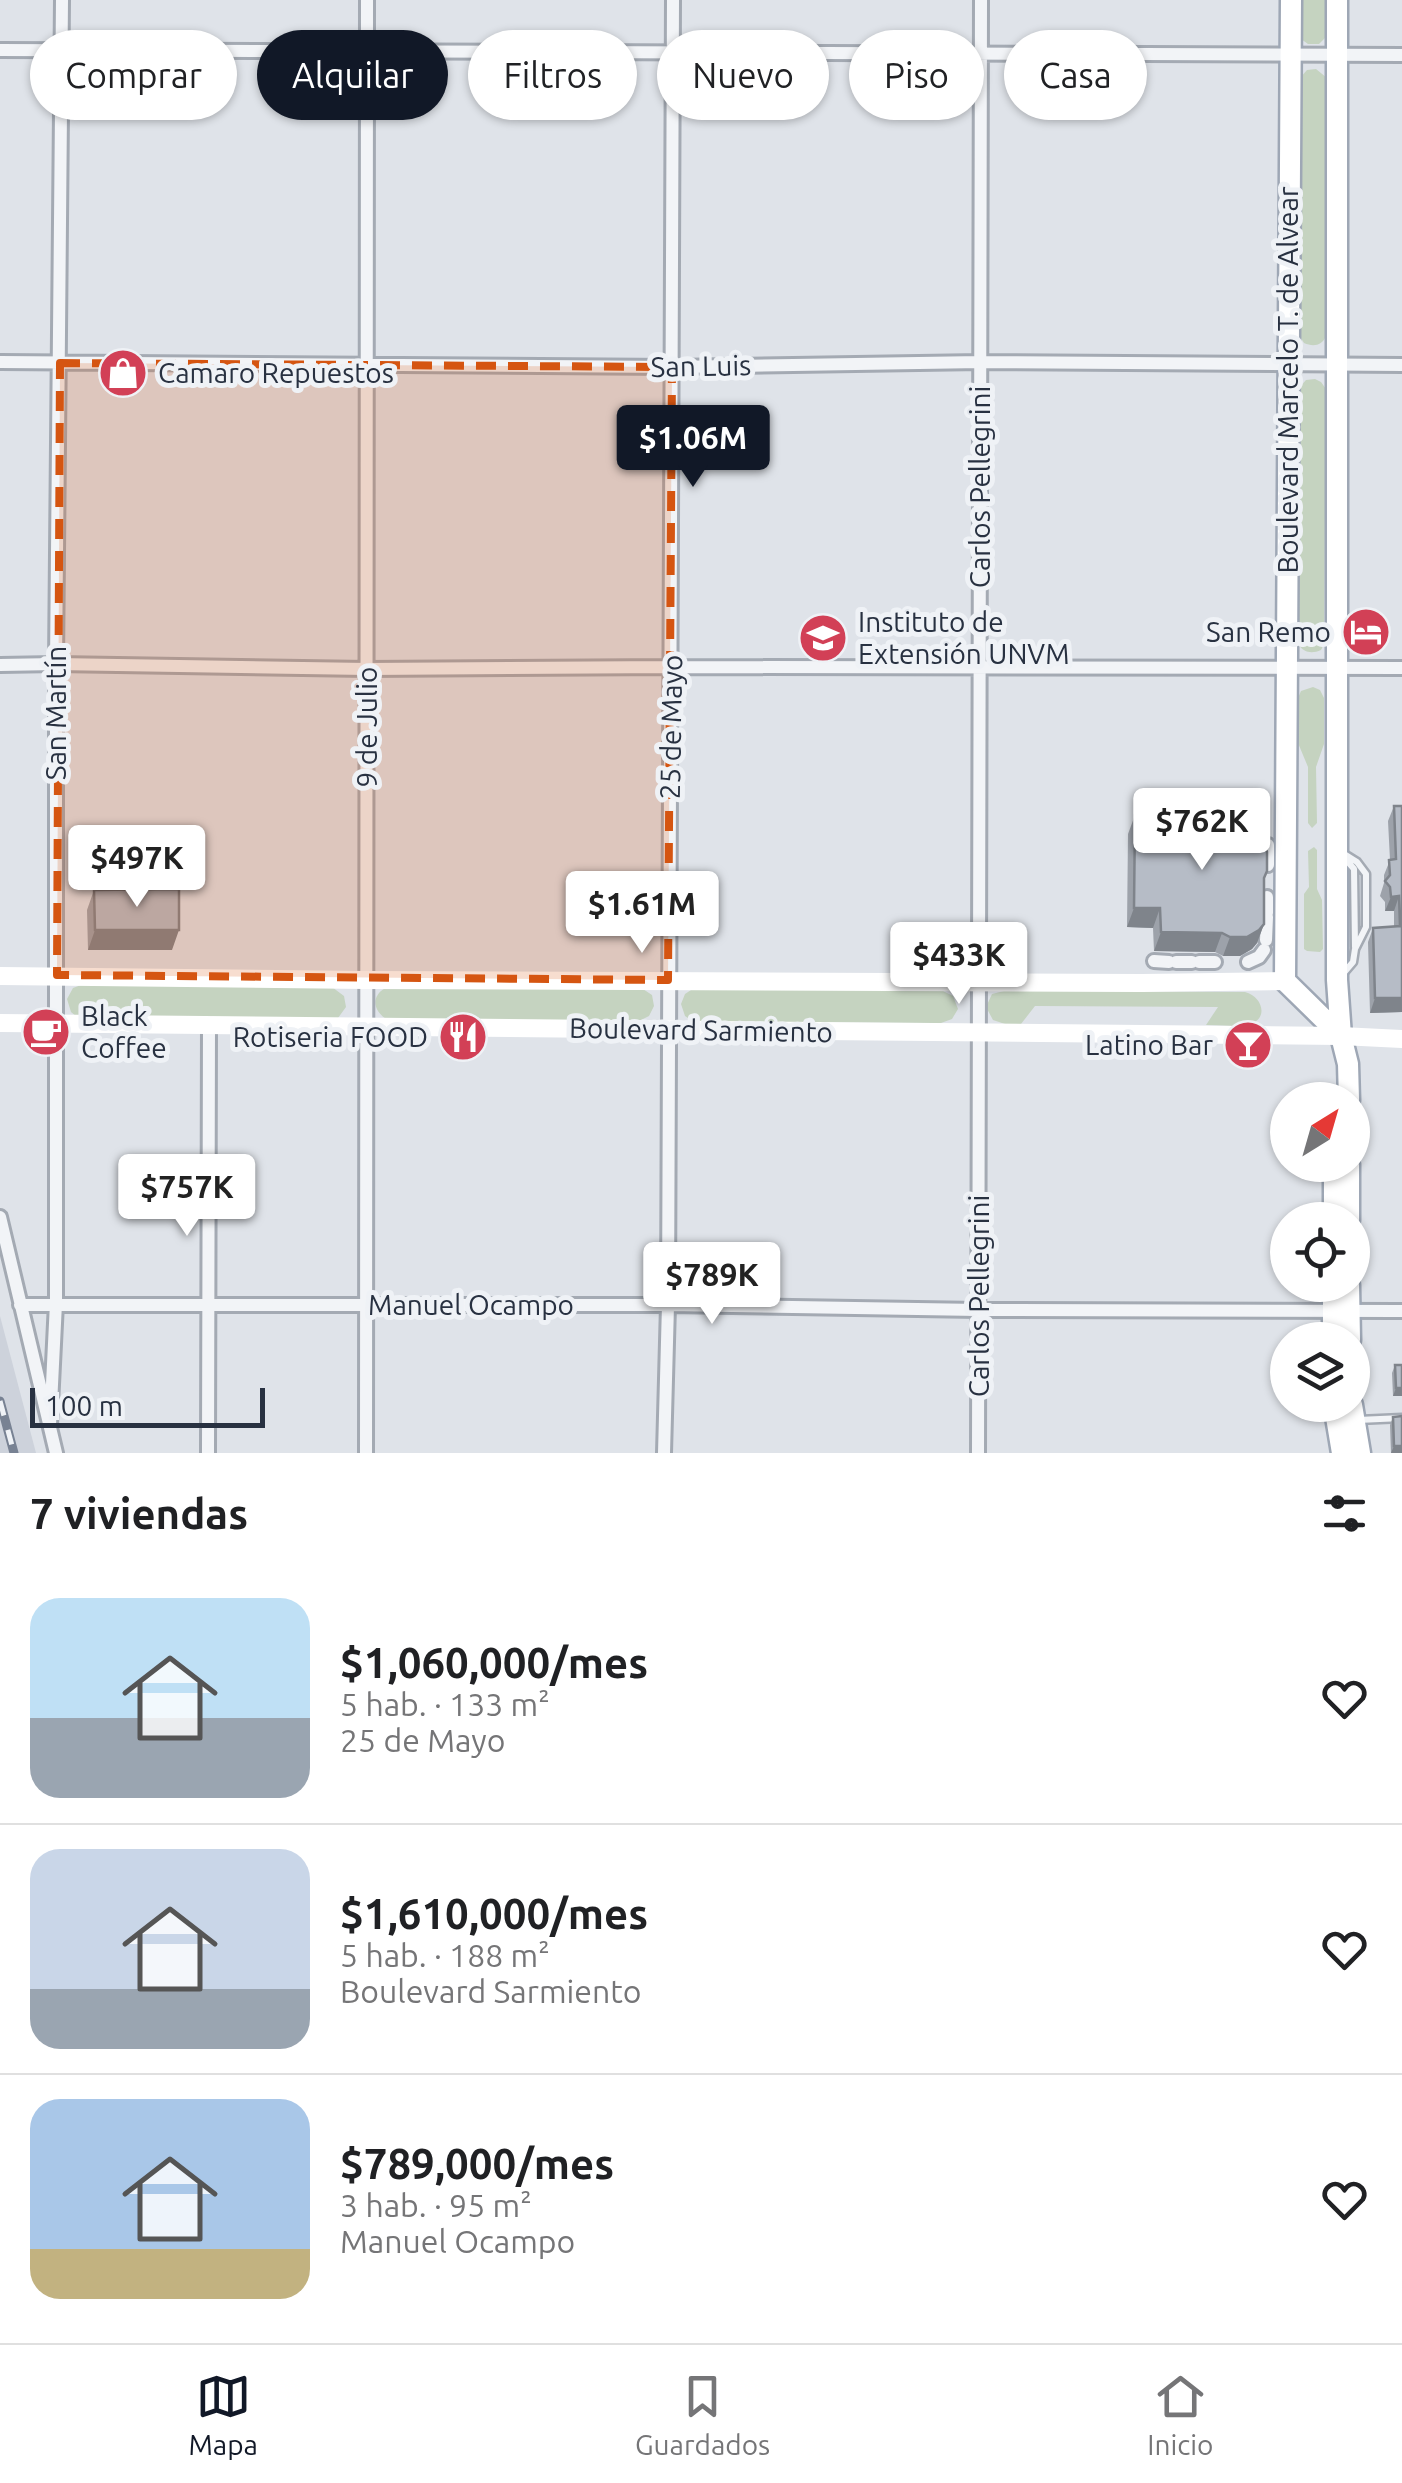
<!DOCTYPE html>
<html lang="es">
<head>
<meta charset="utf-8">
<style>
  :root { --surface:#fff; --page:#f2f2f2; --text:#202124; --muted:#757577; --line:#e0e0e0; --accent:#111827 }
  body { margin:0; font-family:Ubuntu,sans-serif; background:var(--page); color:var(--text); height:100vh; display:flex; flex-direction:column; font-size:38px; white-space:nowrap }
  * { box-sizing:border-box; margin:0 }
  p { font-size:32px; color:var(--muted) }
  .icon { flex:none; width:55px; height:55px; fill:none; stroke:currentColor; stroke-width:2; stroke-linecap:round; stroke-linejoin:round }
  .map { position:relative; height:1453px; overflow:hidden }
  .panel { display:flex; flex-direction:column; background:var(--surface); flex:1 }
  .panel>* { flex:none }
  .banner { position:absolute; left:30px; top:30px; width:1342px; height:90px; display:flex; gap:20px }
  .needle { width:65px; rotate:37deg }
  .fabs { position:absolute; left:1270px; top:1082px; display:grid; gap:20px }
  .fabs a { display:grid; place-items:center; width:100px; height:100px; border-radius:50%; background:var(--surface); box-shadow:0 2px 8px #0004; font-size:50px }
  .scale { position:absolute; left:30px; bottom:25px; width:235px; box-sizing:border-box; padding-left:10px; border:5px solid #283141; border-top:0; font-size:28px; line-height:35px; white-space:nowrap; color:#283141; -webkit-text-stroke:8px #eff2f6; paint-order:stroke }
  .price { position:absolute; translate:-50% -85px; padding:0 22px; border-radius:10px; background:#fff; color:#222; font-size:32px; line-height:65px; filter:drop-shadow(0 2px 5px #0008) }
  .price::after { content:''; position:absolute; left:50%; top:60px; width:30px; height:22px; margin-left:-15px; background:inherit; clip-path:polygon(0 0,100% 0,50% 100%) }
  .price.on { background:var(--accent); color:#fff }
  ul { padding:0; list-style:none }
  li { display:flex; align-items:center; gap:30px; height:250px; padding:0 30px }
  li+li { border-top:2px solid var(--line) }
  li span { display:grid; place-items:center; flex:none; width:280px; height:200px; border-radius:30px; color:#555 }
  li>.icon { margin-inline-start:auto }
  span .icon { width:120px; height:120px; fill:#fffc; stroke-width:1 }
  li b { font-size:42px }
  h2 { display:flex; justify-content:space-between; align-items:center; height:120px; padding:0 30px; font-size:42px }
  .pill { padding:0 35px; border-radius:45px; background:var(--surface); box-shadow:0 2px 8px #0004; font-size:35px; line-height:90px }
  .pill.on { background:var(--accent); color:#fff }
  .tab-bar { display:flex; justify-content:space-around; align-items:center; height:140px; border-top:2px solid var(--line); background:var(--surface); font-size:28px; color:var(--muted) }
  .tab-bar a { display:grid; justify-items:center; gap:5px }
  .tab-bar .on { color:var(--accent) }
  .map>svg:first-child { display:block }
  .built { fill:#cdd2db }
  .green { fill:#c5d3c0 }
  .lines { fill:none; stroke-linecap:round; stroke-linejoin:round }
  .lane-casing { stroke:#a4aab3; stroke-width:11 }
  .street-casing { stroke:#a4aab3; stroke-width:18 }
  .primary-casing { stroke:#9ea7b5; stroke-width:25 }
  .lane { stroke:#f2f4f7; stroke-width:6 }
  .street { stroke:#f2f4f7; stroke-width:12 }
  .secondary { stroke:#fff; stroke-width:18 }
  .primary { stroke:#fff; stroke-width:20 }
  .rail-casing { stroke:#788293; stroke-width:9 }
  .rail { stroke:#eff2f6; stroke-width:5; stroke-dasharray:15; stroke-linecap:butt }
  .wall { fill:#9da2aa }
  .shaded-wall { fill:#7f848b }
  .building { fill:#b6bcc6; stroke:#7f848b; stroke-width:2.5 }
  .marked { fill:#d55511; fill-opacity:0.2; stroke:#d55511; stroke-width:8; stroke-dasharray:20 12; stroke-linejoin:round }
  .labels { text-anchor:middle; stroke-width:10; stroke-linejoin:round; paint-order:stroke }
  .street-label { font-size:28px; fill:#283141; stroke:#eff2f6 }
  .poi-label { font-size:28px; fill:#283141; stroke:#eff2f6; text-anchor:start }
</style>
</head>
<body>
<div class="map">
<svg width="1402" height="1453" viewBox="0 0 1402 1453">
  <rect width="100%" height="100%" fill="#dfe3e9"/>
  <!-- built -->
  <path class="built" d="M0 1316 36 1453H0Z"/>
  <!-- green -->
  <path class="green" d="M1300 0H1327V36L1319 44H1308L1301 39Z
    M1316 69 1327 78 1326 336C1322 346 1313 347 1304 343L1299 335 1300 78 1307 70Z
    M1315 379 1321 382 1326 389 1324 644 1321 650C1312 654 1304 653 1298 644L1299 388 1306 380Z
    M1313 687 1320 690 1324 698V744L1316 767 1317 823 1312 828 1308 823V767L1298 743V698L1301 691Z
    M1314 847 1317 850V889L1322 900 1323 949 1320 952 1307 951 1304 949V894L1309 887 1308 851Z
    M81 985 332 987 344 996 346 1007 338 1018 77 1017 71 1012 67 999 73 988Z
    M385 988 643 989 652 995 654 1006 649 1016 639 1021 386 1019C373 1010 371 997 385 988Z
    M691 990H941L953 996 958 1009 952 1019 941 1023 694 1022 685 1016 681 1004 685 994Z
    M1004 991 1245 992C1264 997 1269 1021 1247 1025 1234 1027 1219 1025 1206 1025L1218 1007 1035 1006 1021 1024H1005L993 1020 986 1007 992 994Z"/>
  <g class="lines">
    <!-- lane casing -->
    <g class="lane-casing">
      <path id="lane" d="M1341 852 1357 862 1366 874V927L1355 949 1353 962 1341 976
        M1342 855 1354 869 1355 947
        M1358 1420 1402 1418"/>
    </g>
    <!-- street casing -->
    <g class="street-casing">
      <path id="street" d="M0 50 1402 55
        M0 362 672 367 981 362 1402 365
        M0 665 56 664 367 669 672 667 1402 668
        M1268 865V845
        M1267 913V897
        M1266 940 1267 917
        M1154 961 1169 962
        M1176 962H1192
        M1199 962H1215
        M1248 962 1259 957 1264 950
        M0 1217 56 1453
        M20 1305H668L979 1310 1402 1311
        M50 1425 56 1303V664L62 0
        M208 1453 209 1025
        M366 1453 367 0
        M664 1453 668 1305 673 0
        M978 1453 981 0"/>
    </g>
    <!-- primary casing -->
    <g class="primary-casing">
      <path id="primary" d="M1291 0 1285 981 1341 1036
        M1337 0V980L1341 1036 1348 1064 1349 1100
        M1349 1165V1220
        M1334 1220V1165
        M1349 1285 1350 1340
        M1333 1340V1285
        M1334 1405 1342 1453
        M1352 1405 1360 1453"/>
    </g>
    <!-- lane -->
    <use href="#lane" class="lane"/>
    <!-- street -->
    <use href="#street" class="street"/>
    <!-- secondary -->
    <path class="secondary" d="M0 976 366 980 1142 983 1285 981
      M0 1023 1341 1036 1402 1039"/>
    <!-- primary -->
    <use href="#primary" class="primary"/>
    <!-- rail casing -->
    <g class="rail-casing">
      <path id="rail" d="M0 1401 14 1453"/>
    </g>
    <!-- rail -->
    <use href="#rail" class="rail"/>
  </g>
  <!-- wall -->
  <path class="wall" d="M1394 806H1402V1012L1370 1013 1368 942 1373 928 1394 927V911H1385V902L1380 896 1384 883V875L1390 860 1388 821Z
    M1135 815 1265 826 1264 924 1257 943 1252 949 1240 956H1223L1215 952 1154 951 1153 928 1127 927 1128 834Z
    M94 890 172 950H88L87 910Z
    M1395 1365H1402V1396H1393L1392 1373Z
    M1393 1417 1402 1453H1391L1390 1425Z"/>
  <!-- shaded-wall -->
  <path class="shaded-wall" d="M1399 896 1394 911H1385L1391 897Z
    M1134 908H1160L1153 928 1127 927Z
    M1264 924 1257 943 1252 949 1240 956H1223L1230 937Z
    M95 930H179L172 950H88Z
    M1161 932 1222 933 1215 952 1154 951Z
    M1375 998H1402V1012L1370 1013Z
    M1396 1388H1402V1396H1393Z
    M1394 1446H1402V1453H1391Z"/>
  <!-- building -->
  <path class="building" d="M1394 806H1402V998H1375L1373 928 1400 926 1399 896 1391 897 1390 887 1385 881 1390 875 1389 860 1396 859Z
    M1135 815 1268 818 1265 826V846L1267 852V871L1264 878V924L1259 930 1247 937H1230L1222 933 1161 932 1160 908H1134Z
    M179 889V930H95L94 890Z
    M1395 1365H1402V1388H1396Z
    M1402 1416V1446H1394L1393 1417Z"/>
  <!-- marked area -->
  <path class="marked" d="M60 363 672 367 668 980 57 975Z"/>
  <!-- icons -->
  <defs>
    <g id="shop-disc" transform="scale(2.5)"><circle r="9.5" fill="#d24056" stroke="#eff2f6"/><path d="M-5-2.5h2.3a2.7 3.5 0 0 1 5.4 0H5L5.5 6h-11ZM-1.5-2.5h3a1.5 2.3 0 0 0-3 0Z" fill="#fff"/></g>
    <g id="hotel-disc" transform="scale(2.5)"><circle r="9.5" fill="#d24056" stroke="#eff2f6"/><path d="M-6-4.5h1.5V1H6V5H4.5V3h-9V5H-6ZM-4 0a1.8 1.8 0 1 1 3.6 0ZM.5 0V-2.5h3Q6-2.5 6 0Z" fill="#fff"/></g>
    <g id="school-disc" transform="scale(2.5)"><circle r="9.5" fill="#d24056" stroke="#eff2f6"/><path d="M0-5L7-2L0 1L-7-2ZM-4 1L0 2.5L4 1V4Q0 6-4 4Z" fill="#fff"/></g>
    <g id="cafe-disc" transform="scale(2.5)"><circle r="9.5" fill="#d24056" stroke="#eff2f6"/><path d="M-5.5-4.5H6V0H3Q3 3.5 0 3.5H-2.5Q-5.5 3.5-5.5 0ZM3-3.2v2h1.7v-2ZM-6 4.5H4V6H-6Z" fill="#fff"/></g>
    <g id="restaurant-disc" transform="scale(2.5)"><circle r="9.5" fill="#d24056" stroke="#eff2f6"/><path d="M-5-6h1v4h1v-4h1v4h1v-4h1v5L-1.5 .5V6h-2V.5L-5-1ZM5-6V6H3V1.5H1.5Q1.5-4 5-6Z" fill="#fff"/></g>
    <g id="bar-disc" transform="scale(2.5)"><circle r="9.5" fill="#d24056" stroke="#eff2f6"/><path d="M-6-5H6L.8 .8V4.5H3.5V6h-7V4.5H-.8V.8Z" fill="#fff"/></g>
  </defs>
  <g fill-rule="evenodd">
    <use href="#shop-disc" x="123" y="373"/>
    <use href="#hotel-disc" x="1366" y="632"/>
    <use href="#school-disc" x="823" y="638"/>
    <use href="#cafe-disc" x="46" y="1032"/>
    <use href="#restaurant-disc" x="463" y="1037"/>
    <use href="#bar-disc" x="1248" y="1045"/>
  </g>
  <g class="labels">
    <!-- street labels -->
    <g class="street-label">
      <text transform="translate(701 366) rotate(-1)" y="10">San Luis</text>
      <text transform="translate(1288 380) rotate(-90)" y="10">Boulevard Marcelo T. de Alvear</text>
      <text transform="translate(980 487) rotate(-90)" y="10">Carlos Pellegrini</text>
      <text transform="translate(56 713) rotate(-90)" y="10">San Martín</text>
      <text transform="translate(367 727) rotate(-90)" y="10">9 de Julio</text>
      <text transform="translate(671 727) rotate(-89)" y="10">25 de Mayo</text>
      <text transform="translate(701 1030) rotate(1)" y="10">Boulevard Sarmiento</text>
      <text transform="translate(979 1296) rotate(-90)" y="10">Carlos Pellegrini</text>
      <text x="471" y="1315">Manuel Ocampo</text>
    </g>
    <!-- poi labels -->
    <g class="poi-label">
      <text x="158" y="383">Camaro Repuestos</text>
      <text x="858" y="632">Instituto de<tspan x="858" dy="32">Extensión UNVM</tspan></text>
      <text x="1331" y="642" text-anchor="end">San Remo</text>
      <text x="81" y="1026">Black<tspan x="81" dy="32">Coffee</tspan></text>
      <text x="428" y="1047" text-anchor="end">Rotiseria FOOD</text>
      <text x="1213" y="1055" text-anchor="end">Latino Bar</text>
    </g>
  </g>
</svg>
<div class="fabs">
<a><svg class="needle" viewBox="-14 -14 28 28"><path d="M0-13l5 13h-10z" fill="#e53935"/><path d="M0 13l5-13h-10z" fill="#757577"/></svg></a>
<a><svg class="icon" aria-label="locate" viewBox="0 0 24 24"><circle cx="12" cy="12" r="6"/><path d="M12 2v4M12 18v4M2 12h4M18 12h4"/></svg></a>
<a><svg class="icon" aria-label="layers" viewBox="0 0 24 24"><path d="M12 4l9 5-9 5-9-5zM3 14l9 5 9-5"/></svg></a>
</div>
<div class="scale">100 m</div>
<b class="price on" style="left:693px;top:490px">$1.06M</b>
<b class="price" style="left:1202px;top:873px">$762K</b>
<b class="price" style="left:137px;top:910px">$497K</b>
<b class="price" style="left:642px;top:956px">$1.61M</b>
<b class="price" style="left:959px;top:1007px">$433K</b>
<b class="price" style="left:187px;top:1239px">$757K</b>
<b class="price" style="left:712px;top:1327px">$789K</b>
<div class="banner">
<a class="pill">Comprar</a>
<a class="pill on">Alquilar</a>
<a class="pill">Filtros</a>
<a class="pill">Nuevo</a>
<a class="pill">Piso</a>
<a class="pill">Casa</a>
</div>
</div>
<section class="panel">
<h2>7 viviendas<svg class="icon" aria-label="filters" viewBox="0 0 24 24"><path d="M4 7h16M4 17h16"/><circle cx="9" cy="7" r="2"/><circle cx="15" cy="17" r="2"/></svg></h2>
<ul>
<li><span style="background:linear-gradient(#bfe0f5 60%,#9aa5b1 0)"><svg class="icon" aria-label="home" viewBox="0 0 24 24"><path d="M3 11l9-7 9 7M6 9v11h12V9"/></svg></span><div><b>$1,060,000/mes</b><p>5 hab. · 133 m²</p><p>25 de Mayo</p></div><svg class="icon" aria-label="heart" viewBox="0 0 24 24"><path d="M12 20l-8-8c-3-5 5-10 8-4 3-6 11-1 8 4z"/></svg></li>
<li><span style="background:linear-gradient(#c9d6e8 70%,#9aa5b1 0)"><svg class="icon" aria-label="home" viewBox="0 0 24 24"><path d="M3 11l9-7 9 7M6 9v11h12V9"/></svg></span><div><b>$1,610,000/mes</b><p>5 hab. · 188 m²</p><p>Boulevard Sarmiento</p></div><svg class="icon" aria-label="heart" viewBox="0 0 24 24"><path d="M12 20l-8-8c-3-5 5-10 8-4 3-6 11-1 8 4z"/></svg></li>
<li><span style="background:linear-gradient(#a9c7e8 75%,#c2b280 0)"><svg class="icon" aria-label="home" viewBox="0 0 24 24"><path d="M3 11l9-7 9 7M6 9v11h12V9"/></svg></span><div><b>$789,000/mes</b><p>3 hab. · 95 m²</p><p>Manuel Ocampo</p></div><svg class="icon" aria-label="heart" viewBox="0 0 24 24"><path d="M12 20l-8-8c-3-5 5-10 8-4 3-6 11-1 8 4z"/></svg></li>
</ul>
</section>
<nav class="tab-bar">
<a class="on"><svg class="icon" aria-label="map" viewBox="0 0 24 24"><path d="M3 6l6-2 6 2 6-2v14l-6 2-6-2-6 2zM9 4v14M15 6v14"/></svg>Mapa</a>
<a><svg class="icon" aria-label="saved" viewBox="0 0 24 24"><path d="M7 4h10v16l-5-4-5 4z"/></svg>Guardados</a>
<a><svg class="icon" aria-label="home" viewBox="0 0 24 24"><path d="M3 11l9-7 9 7M6 9v11h12V9"/></svg>Inicio</a>
</nav>
</body>
</html>
